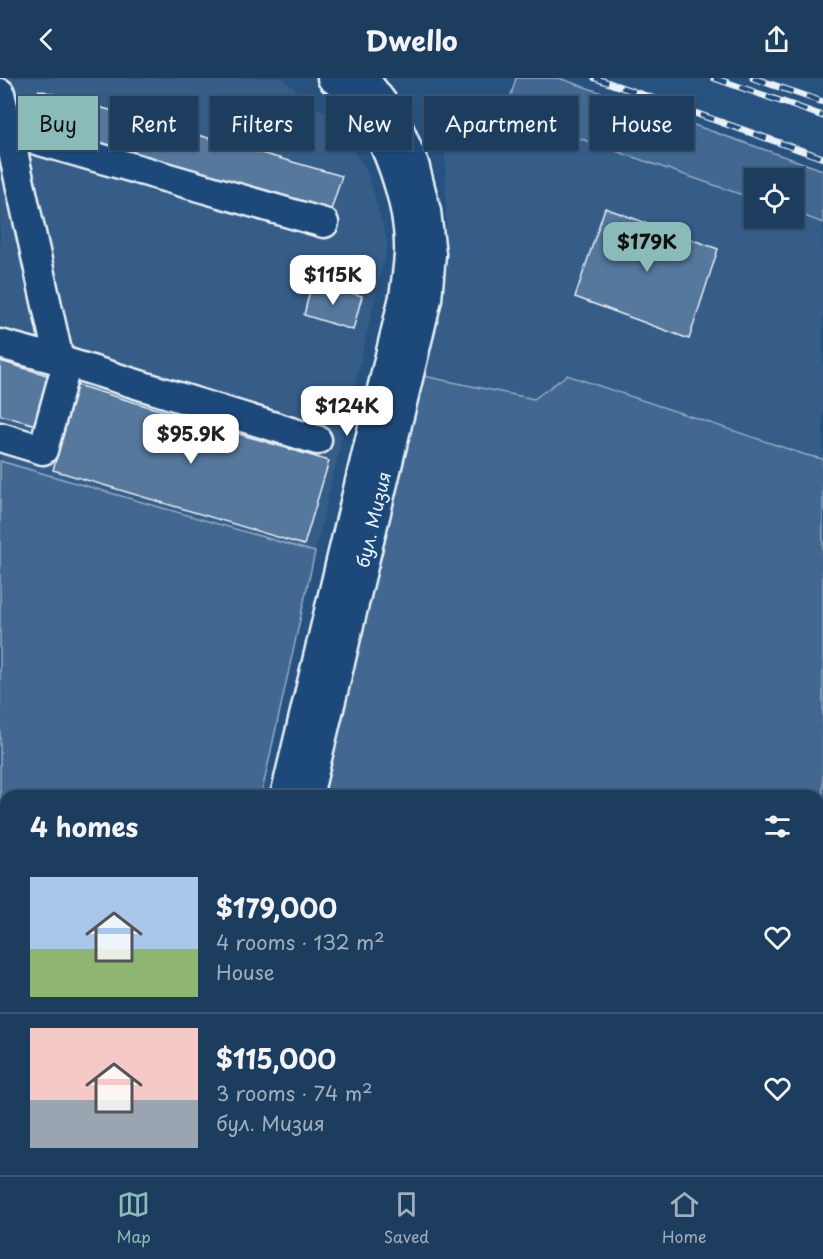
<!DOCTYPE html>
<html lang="en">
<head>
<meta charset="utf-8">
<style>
  :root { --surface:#1d3d5f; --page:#254465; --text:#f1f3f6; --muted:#a0aebd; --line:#3b5674; --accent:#8bbbb9 }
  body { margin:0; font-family:"Playpen Sans",sans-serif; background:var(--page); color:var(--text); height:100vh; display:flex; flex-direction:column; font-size:22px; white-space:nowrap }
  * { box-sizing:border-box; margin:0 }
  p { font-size:20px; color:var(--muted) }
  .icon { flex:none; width:33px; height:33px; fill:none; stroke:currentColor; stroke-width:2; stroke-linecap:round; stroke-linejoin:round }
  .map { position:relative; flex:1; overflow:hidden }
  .side { position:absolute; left:0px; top:712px; width:824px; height:386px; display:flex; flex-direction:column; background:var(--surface); border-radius:18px 18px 0 0; box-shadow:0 2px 4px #0004,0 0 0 2px var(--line) }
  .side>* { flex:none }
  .guide { position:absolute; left:18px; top:18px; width:788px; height:54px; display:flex; gap:12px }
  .tools { position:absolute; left:744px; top:90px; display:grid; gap:12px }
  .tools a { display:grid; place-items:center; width:60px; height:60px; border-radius:0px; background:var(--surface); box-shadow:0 2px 4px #0004,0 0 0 2px var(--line); font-size:30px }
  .price { position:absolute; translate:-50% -51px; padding:0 14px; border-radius:12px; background:#fff; color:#222; font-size:20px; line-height:39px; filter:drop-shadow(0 2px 3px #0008) }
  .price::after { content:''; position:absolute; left:50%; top:36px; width:18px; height:14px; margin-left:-9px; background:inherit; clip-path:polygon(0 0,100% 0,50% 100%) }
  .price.current { background:var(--accent); color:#111 }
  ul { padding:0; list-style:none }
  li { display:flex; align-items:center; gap:18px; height:150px; padding:0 30px }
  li+li { border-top:2px solid var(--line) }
  li span { display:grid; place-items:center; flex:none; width:168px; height:120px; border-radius:0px; color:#555 }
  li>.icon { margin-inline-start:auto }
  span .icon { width:72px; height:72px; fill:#fffc; stroke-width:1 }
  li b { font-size:26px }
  h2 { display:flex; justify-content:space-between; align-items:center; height:72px; padding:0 30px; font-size:26px }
  .tag { padding:0 21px; border-radius:0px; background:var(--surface); box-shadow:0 2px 4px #0004,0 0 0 2px var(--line); font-size:21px; line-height:54px }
  .tag.current { background:var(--accent); color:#111 }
  header { display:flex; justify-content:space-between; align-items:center; height:78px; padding:0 30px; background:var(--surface); font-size:27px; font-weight:700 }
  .menu { display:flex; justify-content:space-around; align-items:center; height:84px; border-top:2px solid var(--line); background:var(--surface); font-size:16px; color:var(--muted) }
  .menu a { display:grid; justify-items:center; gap:3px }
  .menu .current { color:var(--accent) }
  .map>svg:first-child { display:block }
  .built { fill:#355d88 }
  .green { fill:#436891; stroke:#96acc4; stroke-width:1.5 }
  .building { fill:#57789d; stroke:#e8f1f8; stroke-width:1.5 }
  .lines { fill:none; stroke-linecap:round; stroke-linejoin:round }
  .minor-casing { stroke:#e8f1f8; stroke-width:33 }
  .minor { stroke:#1f4a7a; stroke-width:28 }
  .rail-casing { stroke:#e8f1f8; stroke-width:7 }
  .rail { stroke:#1f4a7a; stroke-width:4.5; stroke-dasharray:14; stroke-linecap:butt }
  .labels { text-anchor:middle; stroke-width:4.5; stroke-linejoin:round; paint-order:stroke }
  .street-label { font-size:18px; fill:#e8f1f8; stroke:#1f4a7a }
</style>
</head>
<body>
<header><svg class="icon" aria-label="back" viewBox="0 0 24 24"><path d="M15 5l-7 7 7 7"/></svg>Dwello<svg class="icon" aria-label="share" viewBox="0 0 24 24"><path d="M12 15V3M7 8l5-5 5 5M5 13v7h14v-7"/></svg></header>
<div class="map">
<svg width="823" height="1097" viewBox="0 0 823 1097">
  <rect width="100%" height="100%" fill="#27517f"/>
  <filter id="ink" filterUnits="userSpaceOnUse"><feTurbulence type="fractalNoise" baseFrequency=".0167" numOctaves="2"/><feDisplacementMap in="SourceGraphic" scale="12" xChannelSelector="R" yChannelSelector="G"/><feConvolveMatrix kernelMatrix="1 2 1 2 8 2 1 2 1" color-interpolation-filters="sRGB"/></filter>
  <g filter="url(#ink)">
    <!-- built -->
    <path class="built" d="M0 0H282L330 39 367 93 388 166 315 474 0 383Z
      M506 35 754 121V140H794V134L823 145V381L414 296 447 188 445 67Z"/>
    <!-- green -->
    <path class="green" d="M516 0H559L823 92V145L794 134V100H754V121L506 35Z
      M414 296 534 321 567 297 806 377 823 381V1059H818V718H313Z
      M0 383 315 474 261 718H6V907L0 905Z
      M7 1092H452L478 1097H6Z"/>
    <!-- building -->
    <path class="building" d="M39 12 342 98 331 132 29 46Z
      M605 130 718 171 689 261 575 219Z
      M312 204 362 218 353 252 304 237Z
      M0 283 50 298 36 347 0 337Z
      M77 307 329 383 304 467 53 392Z"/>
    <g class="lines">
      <!-- minor casing -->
      <g class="minor-casing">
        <g id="minor">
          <path d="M0 15 59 282 317 362"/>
          <path d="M9 54 324 145"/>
          <path d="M0 266 59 282"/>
          <path d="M0 359 43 372 67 285"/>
          <path d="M285 718 404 219C406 205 408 191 409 177 411 128 386 50 350 14 345 9 338 5 332 0"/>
          <path id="s1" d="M308 718 427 221 431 176 426 133 414 86 394 40 364 0"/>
          <path d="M0 931 6 932"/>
          <path d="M0 961 6 963"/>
          <path d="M0 1053 6 1058"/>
          <path d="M818 1087H823"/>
          <path d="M582 1092 619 1097"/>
          <path d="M40 1097 43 1092"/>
        </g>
      </g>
      <!-- minor -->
      <use href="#minor" class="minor"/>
      <!-- rail casing -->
      <g class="rail-casing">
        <path id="rail" d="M595 0 823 80
          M714 0 823 38
          M753 0 823 24"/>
      </g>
      <!-- rail -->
      <use href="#rail" class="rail"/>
    </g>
  </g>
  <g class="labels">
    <!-- street labels -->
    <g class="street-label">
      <text dy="6" stroke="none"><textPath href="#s1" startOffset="284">бул. Мизия</textPath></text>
    </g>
  </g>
</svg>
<div class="tools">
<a><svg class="icon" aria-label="locate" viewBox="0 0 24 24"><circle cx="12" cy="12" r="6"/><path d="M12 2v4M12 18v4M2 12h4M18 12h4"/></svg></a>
</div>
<b class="price current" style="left:647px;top:195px">$179K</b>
<b class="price" style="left:333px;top:228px">$115K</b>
<b class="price" style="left:347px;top:359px">$124K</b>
<b class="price" style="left:191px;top:387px">$95.9K</b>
<div class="guide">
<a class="tag current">Buy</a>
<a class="tag">Rent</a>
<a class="tag">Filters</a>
<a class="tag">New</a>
<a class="tag">Apartment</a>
<a class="tag">House</a>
</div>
<section class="side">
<h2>4 homes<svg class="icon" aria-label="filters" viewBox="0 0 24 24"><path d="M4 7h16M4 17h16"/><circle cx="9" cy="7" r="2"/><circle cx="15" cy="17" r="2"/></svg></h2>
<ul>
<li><span style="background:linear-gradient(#a9c7e8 60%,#8fb573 0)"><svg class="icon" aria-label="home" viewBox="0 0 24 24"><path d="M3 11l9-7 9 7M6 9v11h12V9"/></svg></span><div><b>$179,000</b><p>4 rooms · 132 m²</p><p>House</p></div><svg class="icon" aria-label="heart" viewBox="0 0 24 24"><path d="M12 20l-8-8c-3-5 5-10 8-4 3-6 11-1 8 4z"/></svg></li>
<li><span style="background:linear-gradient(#f6c9c9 60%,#9aa5b1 0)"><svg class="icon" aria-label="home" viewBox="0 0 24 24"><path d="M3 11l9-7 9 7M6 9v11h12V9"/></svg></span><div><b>$115,000</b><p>3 rooms · 74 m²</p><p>бул. Мизия</p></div><svg class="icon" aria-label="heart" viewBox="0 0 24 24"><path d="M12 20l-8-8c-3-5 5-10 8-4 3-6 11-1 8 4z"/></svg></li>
</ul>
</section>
</div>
<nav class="menu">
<a class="current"><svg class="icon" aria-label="map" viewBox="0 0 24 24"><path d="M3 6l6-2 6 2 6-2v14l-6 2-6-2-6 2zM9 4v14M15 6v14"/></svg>Map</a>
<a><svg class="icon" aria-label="saved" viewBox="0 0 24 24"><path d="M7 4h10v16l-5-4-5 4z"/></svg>Saved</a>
<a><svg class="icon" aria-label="home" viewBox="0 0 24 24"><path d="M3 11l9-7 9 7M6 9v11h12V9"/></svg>Home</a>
</nav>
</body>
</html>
